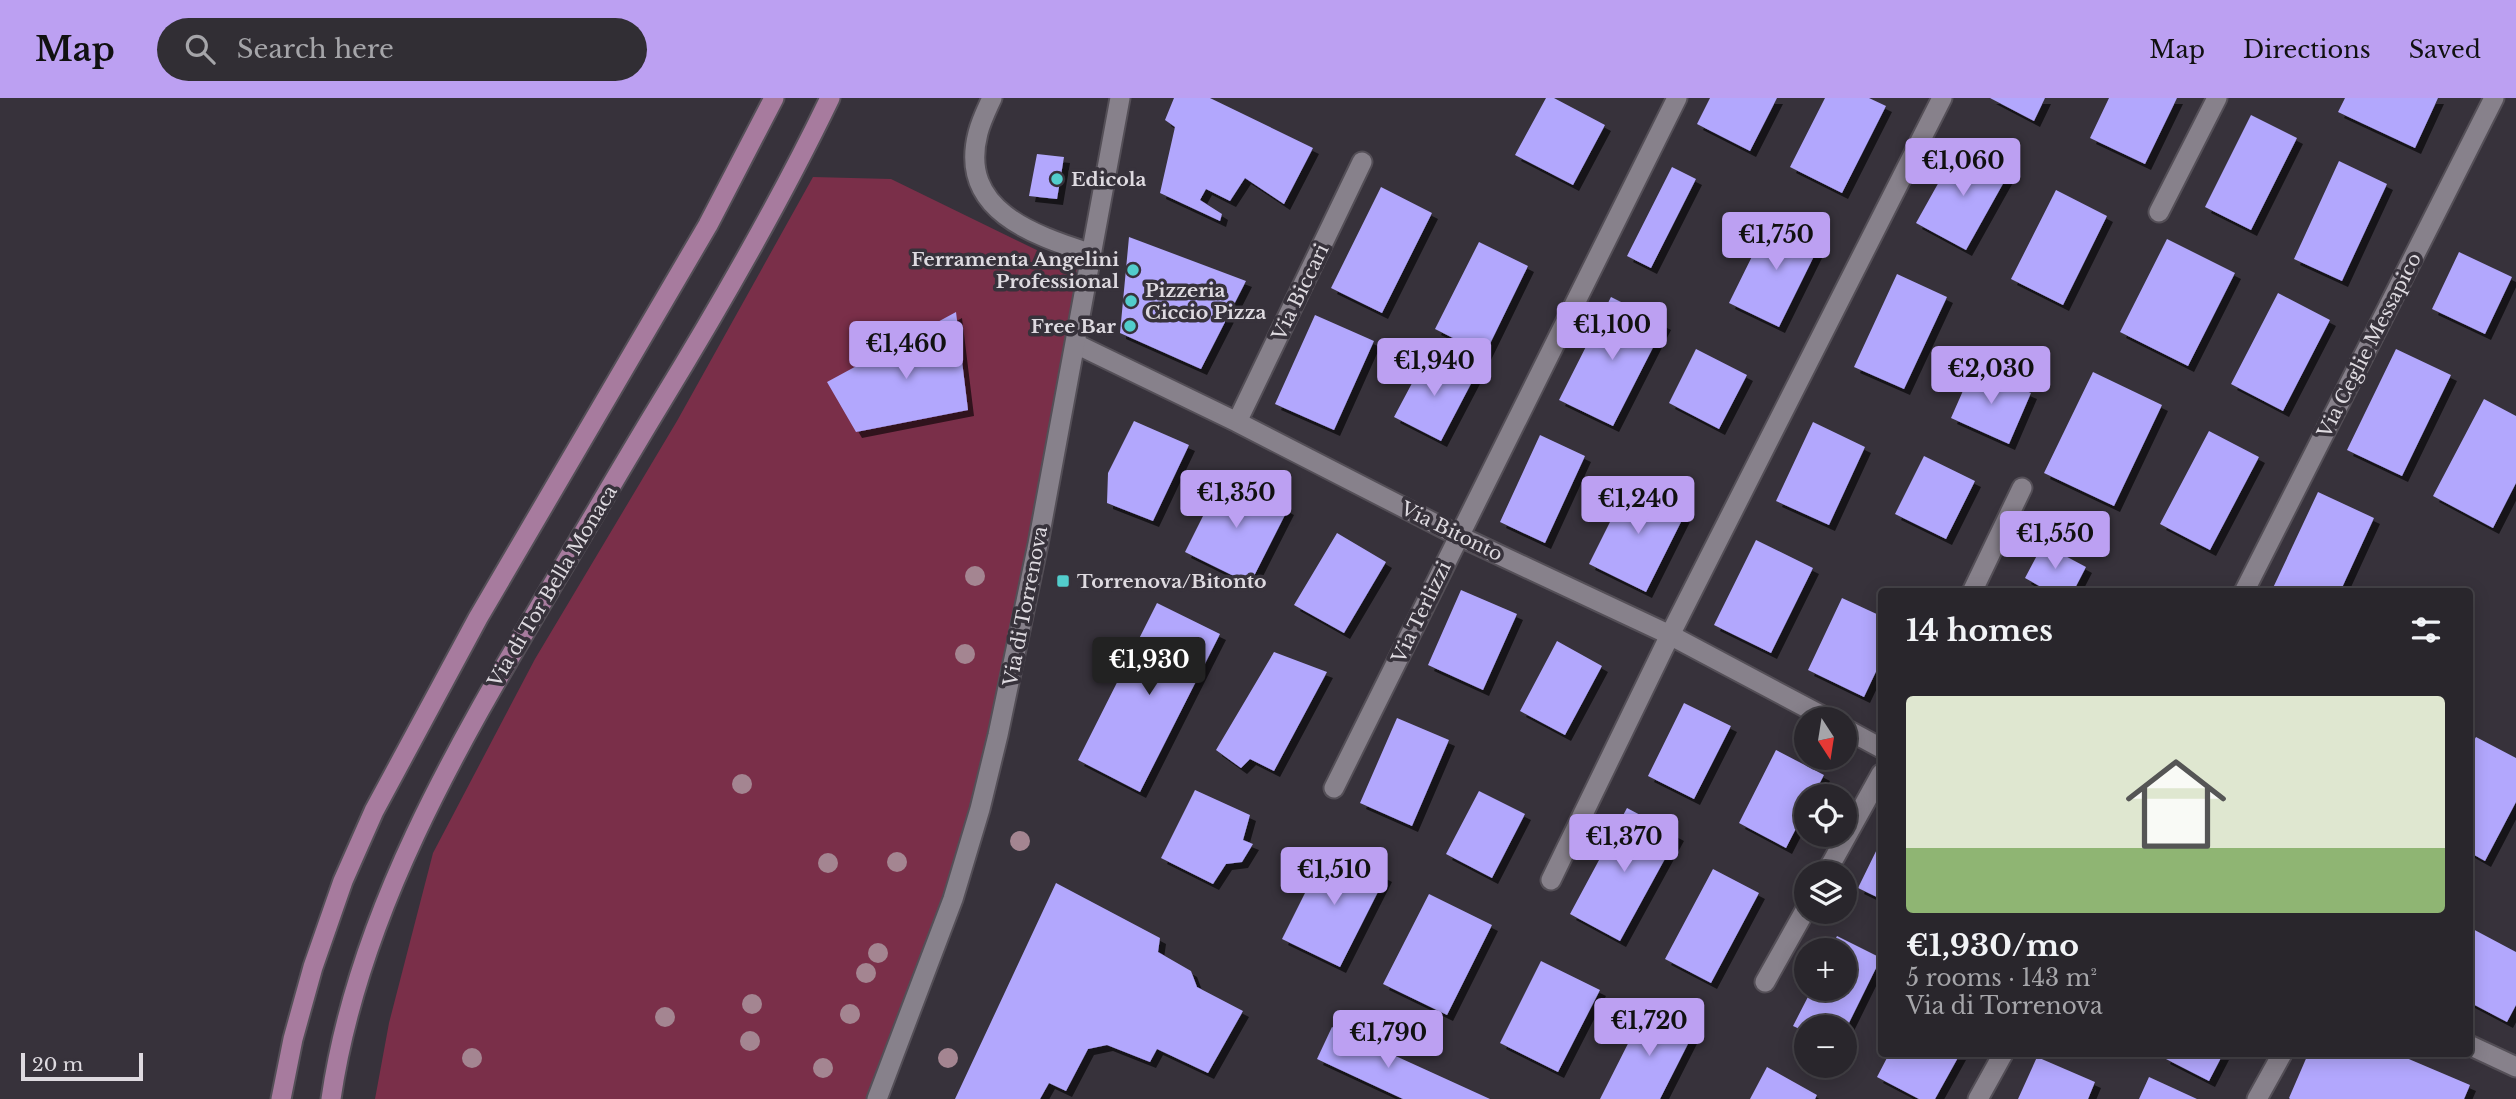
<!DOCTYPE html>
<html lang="en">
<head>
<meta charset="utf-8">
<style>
  :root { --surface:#29262c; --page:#312e34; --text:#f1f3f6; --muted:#a5a5a9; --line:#454348; --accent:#bca0f2 }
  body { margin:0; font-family:"Libre Baskerville",serif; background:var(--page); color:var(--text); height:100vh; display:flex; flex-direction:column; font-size:26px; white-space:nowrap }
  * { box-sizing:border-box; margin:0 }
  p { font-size:23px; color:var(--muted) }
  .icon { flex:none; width:38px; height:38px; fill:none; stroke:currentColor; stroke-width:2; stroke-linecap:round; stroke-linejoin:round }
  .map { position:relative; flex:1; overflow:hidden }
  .details { position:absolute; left:1878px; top:490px; width:595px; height:469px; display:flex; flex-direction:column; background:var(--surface); border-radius:7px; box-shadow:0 4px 18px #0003,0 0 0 2px var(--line) }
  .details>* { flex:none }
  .needle { width:46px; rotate:168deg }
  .controls { position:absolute; left:1794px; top:609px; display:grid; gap:14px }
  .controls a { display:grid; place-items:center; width:63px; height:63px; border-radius:50%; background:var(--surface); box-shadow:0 4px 18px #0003,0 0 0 2px var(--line); font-size:35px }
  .scale { position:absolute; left:21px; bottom:18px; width:122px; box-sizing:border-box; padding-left:7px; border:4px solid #dedae0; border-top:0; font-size:19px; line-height:24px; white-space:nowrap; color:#dedae0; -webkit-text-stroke:5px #37323b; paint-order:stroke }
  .price { position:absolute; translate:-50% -60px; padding:0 16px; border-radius:7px; background:var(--accent); color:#111; font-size:23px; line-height:46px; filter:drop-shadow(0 2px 4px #0008) }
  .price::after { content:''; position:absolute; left:50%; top:42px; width:21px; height:16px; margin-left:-10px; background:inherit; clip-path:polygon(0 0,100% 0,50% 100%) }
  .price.selected { background:#222; color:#fff }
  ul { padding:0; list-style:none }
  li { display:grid; align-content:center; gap:14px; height:371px; padding:0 28px }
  li span { display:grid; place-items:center; height:217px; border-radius:7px; color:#555 }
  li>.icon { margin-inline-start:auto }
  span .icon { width:126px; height:126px; fill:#fffc; stroke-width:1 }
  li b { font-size:30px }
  h2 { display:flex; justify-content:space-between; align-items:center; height:84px; padding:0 28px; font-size:30px }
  header { display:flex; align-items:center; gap:42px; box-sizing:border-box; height:98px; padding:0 35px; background:var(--accent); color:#111 }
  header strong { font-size:33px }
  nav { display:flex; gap:38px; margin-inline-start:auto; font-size:24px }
  .search { width:490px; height:63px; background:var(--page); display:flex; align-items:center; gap:18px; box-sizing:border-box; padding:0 24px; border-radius:38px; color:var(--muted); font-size:26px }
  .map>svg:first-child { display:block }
  .green { fill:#7a2f49 }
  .building { fill:#b2a7fd; filter:url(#shadow) }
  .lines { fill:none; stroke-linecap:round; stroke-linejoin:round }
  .service-casing { stroke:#544f57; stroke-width:23 }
  .minor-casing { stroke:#544f57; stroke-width:23 }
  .tertiary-casing { stroke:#544f57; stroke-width:23 }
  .primary-casing { stroke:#544f57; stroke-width:23 }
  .service { stroke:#87818b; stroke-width:19 }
  .minor { stroke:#87818b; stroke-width:19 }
  .tertiary { stroke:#87818b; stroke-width:19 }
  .primary { stroke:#a77b9e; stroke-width:19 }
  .tree { fill:#a48591 }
  .poi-dot { fill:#52cdcc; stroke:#37323b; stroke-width:2.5 }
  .labels { text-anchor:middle; stroke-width:7; stroke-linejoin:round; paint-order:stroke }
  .poi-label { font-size:19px; font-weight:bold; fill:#dedae0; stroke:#37323b; text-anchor:start }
  .street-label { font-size:19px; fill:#dedae0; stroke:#37323b }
</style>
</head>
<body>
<header>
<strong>Map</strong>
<div class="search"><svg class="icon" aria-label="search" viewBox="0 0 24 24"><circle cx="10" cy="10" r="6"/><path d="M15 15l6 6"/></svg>Search here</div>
<nav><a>Map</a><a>Directions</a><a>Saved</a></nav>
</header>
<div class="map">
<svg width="2516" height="1001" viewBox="0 0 2516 1001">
  <defs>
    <filter id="shadow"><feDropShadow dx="6" dy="6" stdDeviation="0" flood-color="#0009"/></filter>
  </defs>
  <rect width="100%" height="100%" fill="#37323b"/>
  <!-- green -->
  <path class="green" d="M813 79 891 81 1088 177 998 637 877 1001H375L389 925 433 755 535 561 677 323Z"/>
  <!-- building -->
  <path class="building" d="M1174 0H1210L1313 50 1284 106 1245 80 1230 103 1206 91 1200 102 1222 116 1220 123 1160 95 1175 29 1165 22Z
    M1546 0H1554L1605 27 1573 87 1515 57Z
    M1710 0H1777L1750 53 1697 26Z
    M1825 0H1869L1886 8 1842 95 1790 69Z
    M1990 0H2045L2034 23Z
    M2109 0H2177L2145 66 2090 40Z
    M2345 0H2438L2415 50 2338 14Z
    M2251 17 2297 40 2251 132 2205 109Z
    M1959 48 2009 75 1966 152 1916 125Z
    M1037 56 1064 59 1057 101 1029 98Z
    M2339 63 2387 86 2342 183 2294 161Z
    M1672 69 1696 81 1651 170 1627 158Z
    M1381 89 1432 115 1382 215 1331 190Z
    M2056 92 2107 118 2063 207 2011 181Z
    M1772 118 1822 142 1779 229 1729 205Z
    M1129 139 1246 183 1201 271 1120 235Z
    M2167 141 2235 175 2188 268 2120 234Z
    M1479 144 1528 168 1485 256 1435 231Z
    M2459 154 2512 179 2485 236 2432 211Z
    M1897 176 1947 199 1904 291 1854 269Z
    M2278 195 2330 222 2283 313 2231 286Z
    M1611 199 1665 226 1613 328 1559 302Z
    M956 214 968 312 856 334 827 284Z
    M1315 217 1374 243 1334 332 1275 306Z
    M1696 251 1747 277 1719 331 1669 305Z
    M2396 251 2451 277 2402 378 2347 352Z
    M1427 257 1474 280 1441 343 1394 319Z
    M1973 270 2031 295 2009 346 1951 320Z
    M2093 274 2162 307 2114 408 2044 375Z
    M2484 301 2516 318V385L2493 430 2433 398Z
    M1134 323 1189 347 1153 423 1107 405 1108 375Z
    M1813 324 1865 349 1829 427 1776 403Z
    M2209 333 2259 359 2210 452 2160 426Z
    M1540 337 1585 358 1545 445 1500 424Z
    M1924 358 1975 383 1946 441 1895 416Z
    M1223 378 1288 411 1250 486 1185 454Z
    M1631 382 1688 410 1646 494 1589 466Z
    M2318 394 2374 420 2340 494H2277L2272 492Z
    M1337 435 1386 464 1344 535 1294 507Z
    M1756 442 1813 470 1771 555 1714 527Z
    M2043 446 2086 469 2073 494H2050L2025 480Z
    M1461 492 1517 516 1483 592 1428 567Z
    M1842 500 1881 518V563L1864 599 1808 572Z
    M1157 505 1220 536 1140 694 1078 662Z
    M1557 543 1602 568 1565 637 1520 613Z
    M1274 554 1327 574 1274 673 1250 661 1241 670 1216 652Z
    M1684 605 1731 628 1694 701 1648 678Z
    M1397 620 1449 642 1412 728 1360 705Z
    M2476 639 2516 660V704L2485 763 2469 754V651Z
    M1776 652 1824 677 1813 698H1806V711L1786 750 1739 725Z
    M1195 692 1250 717 1243 742 1253 746 1242 764 1226 766 1213 786 1161 760Z
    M1479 693 1525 716 1492 780 1446 756Z
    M1627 710 1678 737 1620 843 1570 816Z
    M1881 743V801L1858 790Z
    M1328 749 1386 778 1340 869 1282 841Z
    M1713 771 1759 795 1711 885 1665 861Z
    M1056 785 1160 840 1158 854 1191 873 1197 889 1243 913 1208 975 1157 951 1150 964 1107 947 1088 951 1066 993 1049 985 1040 1001H955Z
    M1429 796 1492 827 1447 917 1383 886Z
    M2469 829 2516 854V907L2507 924 2469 904Z
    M1837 838 1881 860 1844 935V929H1806V934L1793 928 1812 891H1844V852H1830Z
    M1541 863 1600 892 1558 974 1500 945Z
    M1647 908 1695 932 1660 1001H1600Z
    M1332 929 1490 1001H1403L1317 961Z
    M1889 956H1960L1935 1001H1919L1877 979Z
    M2166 956H2223L2209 983 2164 960Z
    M2308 956H2397L2470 987 2464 1001H2290L2289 1000Z
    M2037 959 2095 984 2088 1001H2018Z
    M1767 969 1817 997 1815 1001H1750Z
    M2149 979 2197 1001H2139Z"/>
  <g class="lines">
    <!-- service casing -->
    <g class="service-casing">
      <path id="service" d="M992 0C987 11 981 23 978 35 958 113 1034 137 1092 156"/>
    </g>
    <!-- minor casing -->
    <g class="minor-casing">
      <path id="minor" d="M2159 114 2217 0
        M1076 246 1237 324 1459 438 1670 537 1828 621
        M1237 324 1362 64
        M1972 494 2022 390
        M2244 494 2494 0
        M1844 630 1881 650
        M1334 690 1677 0
        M1826 775 1881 676
        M1551 782 1670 537 1942 0
        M1765 884 1806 811
        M2469 947 2516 969
        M1978 1001 2003 956
        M2257 1001 2282 956"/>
    </g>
    <!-- tertiary casing -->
    <g class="tertiary-casing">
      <path id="tertiary" d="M877 1001 953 801 980 711 998 637 1038 446 1120 0"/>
    </g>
    <!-- primary casing -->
    <g class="primary-casing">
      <path id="primary" d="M281 1001 293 941 313 869 343 783 374 713 478 520 708 127 774 0
        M331 1001C358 814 459 645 553 486 589 426 624 365 660 306 721 206 779 106 830 0"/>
    </g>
    <!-- service -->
    <use href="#service" class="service"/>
    <!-- minor -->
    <use href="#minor" class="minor"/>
    <!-- tertiary -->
    <use href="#tertiary" class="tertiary"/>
    <!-- primary -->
    <use href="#primary" class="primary"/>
  </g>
  <!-- trees -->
  <g class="tree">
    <circle cx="975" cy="478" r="10"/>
    <circle cx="965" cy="556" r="10"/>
    <circle cx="742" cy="686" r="10"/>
    <circle cx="1020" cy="743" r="10"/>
    <circle cx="897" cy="764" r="10"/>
    <circle cx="828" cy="765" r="10"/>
    <circle cx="878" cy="855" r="10"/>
    <circle cx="866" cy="875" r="10"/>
    <circle cx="752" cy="906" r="10"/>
    <circle cx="850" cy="916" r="10"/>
    <circle cx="665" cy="919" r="10"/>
    <circle cx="750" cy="943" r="10"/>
    <circle cx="472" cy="960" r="10"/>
    <circle cx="948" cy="960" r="10"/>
    <circle cx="823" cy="970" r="10"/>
  </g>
  <!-- markers -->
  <g class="poi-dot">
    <circle cx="1057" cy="81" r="7"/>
    <circle cx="1133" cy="172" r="7"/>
    <circle cx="1131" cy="203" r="7"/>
    <circle cx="1130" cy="228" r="7"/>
    <rect x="1056" y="476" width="14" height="14" rx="3.5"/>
  </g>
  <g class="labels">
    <!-- poi labels -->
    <g class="poi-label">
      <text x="1071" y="88">Edicola</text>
      <text x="1119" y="168" text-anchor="end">Ferramenta Angelini<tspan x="1119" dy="22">Professional</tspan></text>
      <text x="1145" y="199">Pizzeria<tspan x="1145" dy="22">Ciccio Pizza</tspan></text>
      <text x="1116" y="235" text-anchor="end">Free Bar</text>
      <text x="1077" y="490">Torrenova/Bitonto</text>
    </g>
    <!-- street labels -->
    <g class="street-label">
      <text transform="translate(1300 194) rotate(-64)" y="7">Via Biccari</text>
      <text transform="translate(2369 247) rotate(-63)" y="7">Via Ceglie Messapico</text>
      <text transform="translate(1452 433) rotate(26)" y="7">Via Bitonto</text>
      <text transform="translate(552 488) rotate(-59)" y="7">Via di Tor Bella Monaca</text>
      <text transform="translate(1025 508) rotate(-79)" y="7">Via di Torrenova</text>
      <text transform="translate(1421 514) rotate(-64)" y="7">Via Terlizzi</text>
    </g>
  </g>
</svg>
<div class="controls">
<a><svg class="needle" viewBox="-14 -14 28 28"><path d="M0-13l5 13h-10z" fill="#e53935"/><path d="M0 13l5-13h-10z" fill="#a5a5a9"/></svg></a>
<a><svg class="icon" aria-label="locate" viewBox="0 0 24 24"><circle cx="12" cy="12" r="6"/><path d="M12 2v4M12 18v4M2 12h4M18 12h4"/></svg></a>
<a><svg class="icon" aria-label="layers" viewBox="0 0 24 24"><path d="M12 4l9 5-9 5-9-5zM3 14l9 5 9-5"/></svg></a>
<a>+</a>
<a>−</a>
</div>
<div class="scale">20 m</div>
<b class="price" style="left:1963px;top:100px">€1,060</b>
<b class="price" style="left:1776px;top:174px">€1,750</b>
<b class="price" style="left:1612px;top:264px">€1,100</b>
<b class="price" style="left:906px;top:283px">€1,460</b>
<b class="price" style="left:1434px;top:300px">€1,940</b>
<b class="price" style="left:1991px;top:308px">€2,030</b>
<b class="price" style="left:1236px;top:432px">€1,350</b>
<b class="price" style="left:1638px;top:438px">€1,240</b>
<b class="price" style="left:2055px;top:473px">€1,550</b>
<b class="price selected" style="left:1149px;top:599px">€1,930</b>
<b class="price" style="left:1624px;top:776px">€1,370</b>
<b class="price" style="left:1334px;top:809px">€1,510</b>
<b class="price" style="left:1649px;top:960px">€1,720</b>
<b class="price" style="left:1388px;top:972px">€1,790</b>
<section class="details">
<h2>14 homes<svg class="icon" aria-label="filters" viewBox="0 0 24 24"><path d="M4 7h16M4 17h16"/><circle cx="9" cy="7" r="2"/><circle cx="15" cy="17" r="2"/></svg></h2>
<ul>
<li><span style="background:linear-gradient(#dfe7d0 70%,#8fb573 0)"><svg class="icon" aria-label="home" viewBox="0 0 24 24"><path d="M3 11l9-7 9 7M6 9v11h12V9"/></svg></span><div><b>€1,930/mo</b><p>5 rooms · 143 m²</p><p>Via di Torrenova</p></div></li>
</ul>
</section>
</div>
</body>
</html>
